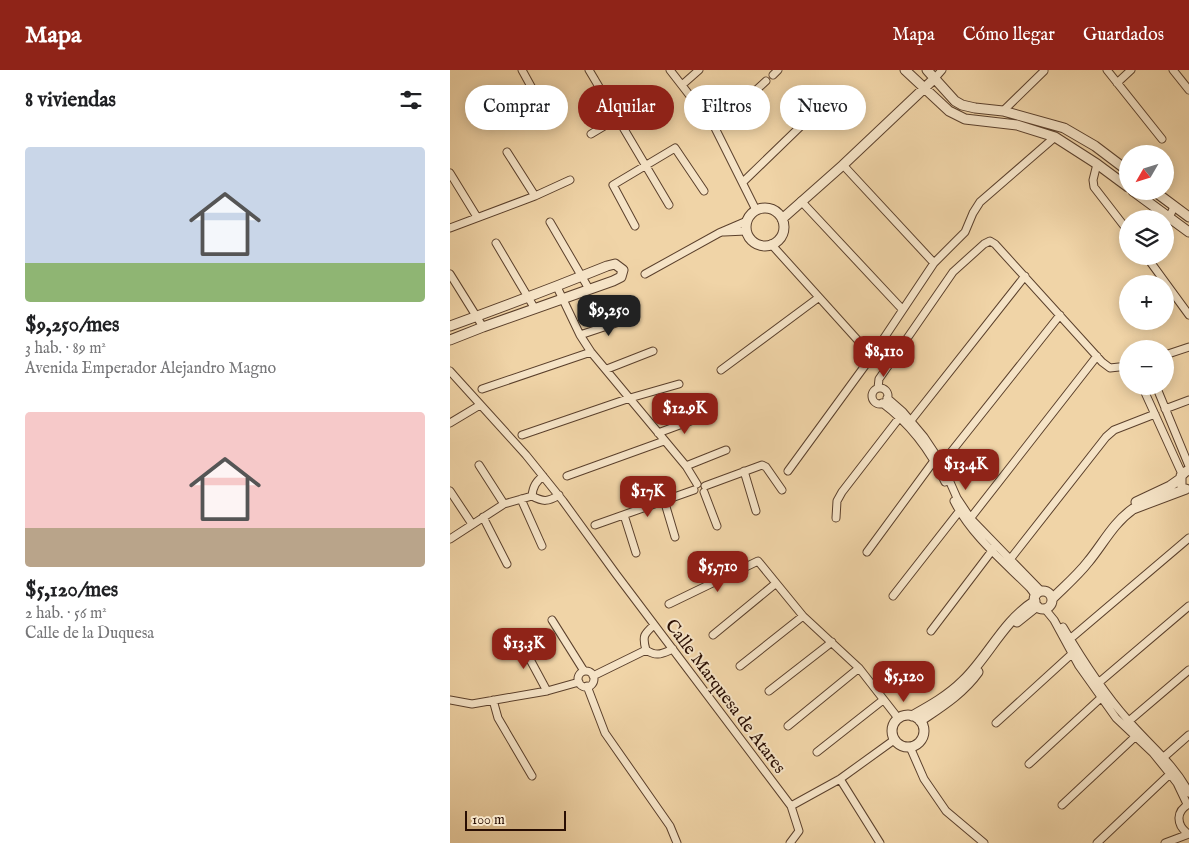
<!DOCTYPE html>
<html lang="es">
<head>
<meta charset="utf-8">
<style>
  :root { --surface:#fff; --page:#f2f2f2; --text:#202124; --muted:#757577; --accent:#8f2418 }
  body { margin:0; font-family:"IM FELL English",serif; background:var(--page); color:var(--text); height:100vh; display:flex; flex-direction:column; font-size:19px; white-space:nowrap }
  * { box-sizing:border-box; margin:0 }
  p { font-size:16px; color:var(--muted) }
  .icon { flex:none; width:28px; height:28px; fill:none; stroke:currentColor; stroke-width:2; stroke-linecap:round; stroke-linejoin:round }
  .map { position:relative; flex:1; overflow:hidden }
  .details { display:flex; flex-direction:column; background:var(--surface); width:450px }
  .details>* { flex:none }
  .hud { position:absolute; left:15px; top:15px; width:475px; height:45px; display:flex; gap:10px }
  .needle { width:32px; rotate:231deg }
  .tools { position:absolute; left:669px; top:75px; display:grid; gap:10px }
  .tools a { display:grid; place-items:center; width:55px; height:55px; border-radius:50%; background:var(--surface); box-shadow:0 2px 12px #0003; font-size:25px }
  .scale { position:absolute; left:15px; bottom:12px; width:101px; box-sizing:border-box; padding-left:5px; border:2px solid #290e03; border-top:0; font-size:14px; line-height:18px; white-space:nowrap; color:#290e03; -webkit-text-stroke:4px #f5e3c6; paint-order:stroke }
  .price { position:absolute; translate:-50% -42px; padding:0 11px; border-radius:10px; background:var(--accent); color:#fff; font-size:16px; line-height:32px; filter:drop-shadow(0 1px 2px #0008) }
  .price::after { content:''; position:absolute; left:50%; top:30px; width:15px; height:11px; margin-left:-8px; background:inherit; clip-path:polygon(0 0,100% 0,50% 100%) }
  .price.selected { background:#222; color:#fff }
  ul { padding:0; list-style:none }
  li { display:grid; align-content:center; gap:10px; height:265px; padding:0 25px }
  li span { display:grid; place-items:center; height:155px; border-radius:5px; color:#555 }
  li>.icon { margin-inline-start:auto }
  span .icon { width:90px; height:90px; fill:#fffc; stroke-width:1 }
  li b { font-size:21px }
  h2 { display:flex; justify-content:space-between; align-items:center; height:60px; padding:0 25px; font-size:21px }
  .chip { padding:0 18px; border-radius:22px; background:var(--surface); box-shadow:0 2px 12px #0003; font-size:18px; line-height:45px }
  .chip.selected { background:var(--accent); color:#fff }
  header { display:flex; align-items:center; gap:30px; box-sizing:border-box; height:70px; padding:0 25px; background:var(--accent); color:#fff }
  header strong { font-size:24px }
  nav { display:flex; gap:28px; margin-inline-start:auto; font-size:18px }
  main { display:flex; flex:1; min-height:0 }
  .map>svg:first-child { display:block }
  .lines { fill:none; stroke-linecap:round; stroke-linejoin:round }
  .minor-casing { stroke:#5b402c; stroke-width:9 }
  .tertiary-casing { stroke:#5b402c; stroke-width:11 }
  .minor { stroke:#f5e3c6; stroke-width:7 }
  .tertiary { stroke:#f5e3c6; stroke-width:9 }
  .labels { text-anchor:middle; stroke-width:4; stroke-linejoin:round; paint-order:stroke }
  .street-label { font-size:18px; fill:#290e03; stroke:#f5e3c6 }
</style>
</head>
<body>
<header>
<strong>Mapa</strong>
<nav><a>Mapa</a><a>Cómo llegar</a><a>Guardados</a></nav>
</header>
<main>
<section class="details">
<h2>8 viviendas<svg class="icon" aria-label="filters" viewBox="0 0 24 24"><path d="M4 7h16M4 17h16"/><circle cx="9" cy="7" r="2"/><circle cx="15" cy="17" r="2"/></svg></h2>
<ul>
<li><span style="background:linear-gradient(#c9d6e8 75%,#8fb573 0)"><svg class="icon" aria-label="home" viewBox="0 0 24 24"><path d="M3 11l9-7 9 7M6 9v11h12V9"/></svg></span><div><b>$9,250/mes</b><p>3 hab. · 89 m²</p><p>Avenida Emperador Alejandro Magno</p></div></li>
<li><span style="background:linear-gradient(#f6c9c9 75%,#b9a48a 0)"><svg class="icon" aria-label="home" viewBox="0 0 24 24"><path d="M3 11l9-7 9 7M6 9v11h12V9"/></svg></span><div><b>$5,120/mes</b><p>2 hab. · 56 m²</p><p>Calle de la Duquesa</p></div></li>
</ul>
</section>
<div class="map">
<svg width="739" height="773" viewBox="0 0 739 773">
  <rect width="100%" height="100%" fill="#f0d4a7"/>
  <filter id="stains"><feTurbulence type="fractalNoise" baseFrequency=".004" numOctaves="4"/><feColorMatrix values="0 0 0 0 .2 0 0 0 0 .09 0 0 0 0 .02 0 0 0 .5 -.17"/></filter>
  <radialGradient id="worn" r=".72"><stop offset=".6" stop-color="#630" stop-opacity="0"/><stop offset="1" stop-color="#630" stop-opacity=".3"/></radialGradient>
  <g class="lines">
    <!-- minor casing -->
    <g class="minor-casing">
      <path id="minor" d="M72 0 94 40
        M139 0 219 135
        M220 0 265 58 306 140
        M657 0 712 69
        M723 0 739 20
        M323 5 328 0
        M485 8 492 0
        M667 13 681 0
        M232 15 249 0
        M553 41 594 1
        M265 58 316 11
        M141 64 196 31
        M57 82 85 126
        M647 94 643 110 644 117 678 161
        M393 95 484 193
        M0 103 27 147
        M293 112 354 53
        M351 131 452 239
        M100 152 139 219
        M185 156 163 115 225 78 254 121
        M715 156 724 137
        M0 158 85 126 120 110
        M274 162 296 161
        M46 173 85 239
        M321 174 422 286
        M696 186 739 245
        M0 204 33 257
        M195 204 269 163 297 151
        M107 217 130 265 141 282 236 396 247 414
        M130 265 181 248
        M715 285 739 277
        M157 299 203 281
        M271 300 368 228
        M0 301 76 385 113 431 166 504 341 736 349 761 340 773
        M692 316 732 404
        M706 316 739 396
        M428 318 429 309 503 202 534 174 540 171 545 174 652 292 660 298 678 296
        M422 326a8 8 0 1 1 16 0a8 8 0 1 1-16 0Z
        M32 319 141 282
        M437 328 453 342 474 367 492 394 507 428 521 449 591 521
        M432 333C459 353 481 382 495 412
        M715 339 739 330
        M0 353 30 335
        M459 353 575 206
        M208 363 254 346
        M72 365 180 328 229 314
        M29 395 54 434
        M236 396 276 380
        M490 396 610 245
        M294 401 306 441
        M338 401 422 286 484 193 515 162 523 143 530 132 605 67
        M117 406 214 371
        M255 416 312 395 316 397 332 420
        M0 421 22 454
        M254 422 267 456
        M82 426C93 432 98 432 109 425
        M82 426C83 416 86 412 93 406
        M71 429 92 476
        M214 430 225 467
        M504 431C521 465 553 491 580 518L586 526
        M174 445 186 483
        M33 447 57 494
        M386 448 387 431 392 422 453 343
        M519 450 647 286
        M145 455 244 420
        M0 469 54 434 82 426
        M417 482 486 388
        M558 492 656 367 664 360 705 344
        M443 526 511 439
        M219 534 308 491 353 546 409 598 448 648
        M595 539 604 550 629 596 666 648 703 683 720 704 727 713 737 734
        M102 550 134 601
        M204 555C194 564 192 566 196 580 207 587 211 584 223 579
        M613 557C632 589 652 621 677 649 698 674 724 693 739 723
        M481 561 544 478
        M263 565 325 514
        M69 569 97 621
        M620 569 739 468
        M290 596 353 546
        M128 609a8 8 0 1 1 16 0a8 8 0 1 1-16 0Z
        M143 606 196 580
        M646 615 739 536
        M137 616 155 663 220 756 227 773
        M319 621 382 572
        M0 630 22 634 97 621 129 612
        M43 630 48 648 82 706
        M679 651 739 600
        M546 653 625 581
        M338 656 409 598
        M460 677 474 709 496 741 534 773
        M367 682 433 630
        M714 687 739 665
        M579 694 654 625
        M390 709 430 773
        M612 735 688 664
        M341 736 390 709 444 670
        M737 763C726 754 726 741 739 734
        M647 773 722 702
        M715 773 739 764"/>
    </g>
    <!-- tertiary casing -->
    <g class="tertiary-casing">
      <path id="tertiary" d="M455 0 499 41 515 49 567 55 605 67 647 94 678 117
        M477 0 505 31 512 35 525 38 553 41 614 58 645 76 678 101
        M683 121 739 162
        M704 121 739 147
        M296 157a19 19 0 1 1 38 0a19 19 0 1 1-38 0Z
        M332 149 393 95 485 8
        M0 256C53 237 105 217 157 196L165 194 173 200 171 207 163 211 33 257 0 270
        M731 414V406L735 402 739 400
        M686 432 720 416 730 409
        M584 530a9 9 0 1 1 18 0a9 9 0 1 1-18 0Z
        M602 529C614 517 628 505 638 492 653 474 663 453 683 439L736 419
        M567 552 587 536
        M442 661a16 16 0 1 1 32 0a16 16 0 1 1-32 0Z
        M462 646C480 636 498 626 513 611 539 586 553 551 585 531
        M470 651C492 636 513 623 528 602"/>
    </g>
    <!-- minor -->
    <use href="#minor" class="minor"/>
    <!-- tertiary -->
    <use href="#tertiary" class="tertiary"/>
  </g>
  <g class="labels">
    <!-- street labels -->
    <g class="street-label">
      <text transform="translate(276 626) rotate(53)" y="6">Calle Marquesa de Atares</text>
    </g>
  </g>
  <rect width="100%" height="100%" filter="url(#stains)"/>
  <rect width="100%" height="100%" fill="url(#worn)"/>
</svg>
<div class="tools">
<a><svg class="needle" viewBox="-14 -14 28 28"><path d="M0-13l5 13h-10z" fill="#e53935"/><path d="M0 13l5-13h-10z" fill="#757577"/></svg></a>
<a><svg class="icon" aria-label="layers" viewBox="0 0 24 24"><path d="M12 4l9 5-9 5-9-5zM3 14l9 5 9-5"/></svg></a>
<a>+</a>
<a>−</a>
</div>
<div class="scale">100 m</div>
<b class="price selected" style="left:159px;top:267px">$9,250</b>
<b class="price" style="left:434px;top:308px">$8,110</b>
<b class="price" style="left:235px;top:365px">$12.9K</b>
<b class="price" style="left:516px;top:421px">$13.4K</b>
<b class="price" style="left:198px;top:448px">$17K</b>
<b class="price" style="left:268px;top:523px">$5,710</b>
<b class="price" style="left:74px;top:600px">$13.3K</b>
<b class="price" style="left:454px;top:633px">$5,120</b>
<div class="hud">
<a class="chip">Comprar</a>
<a class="chip selected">Alquilar</a>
<a class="chip">Filtros</a>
<a class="chip">Nuevo</a>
</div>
</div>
</main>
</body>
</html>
